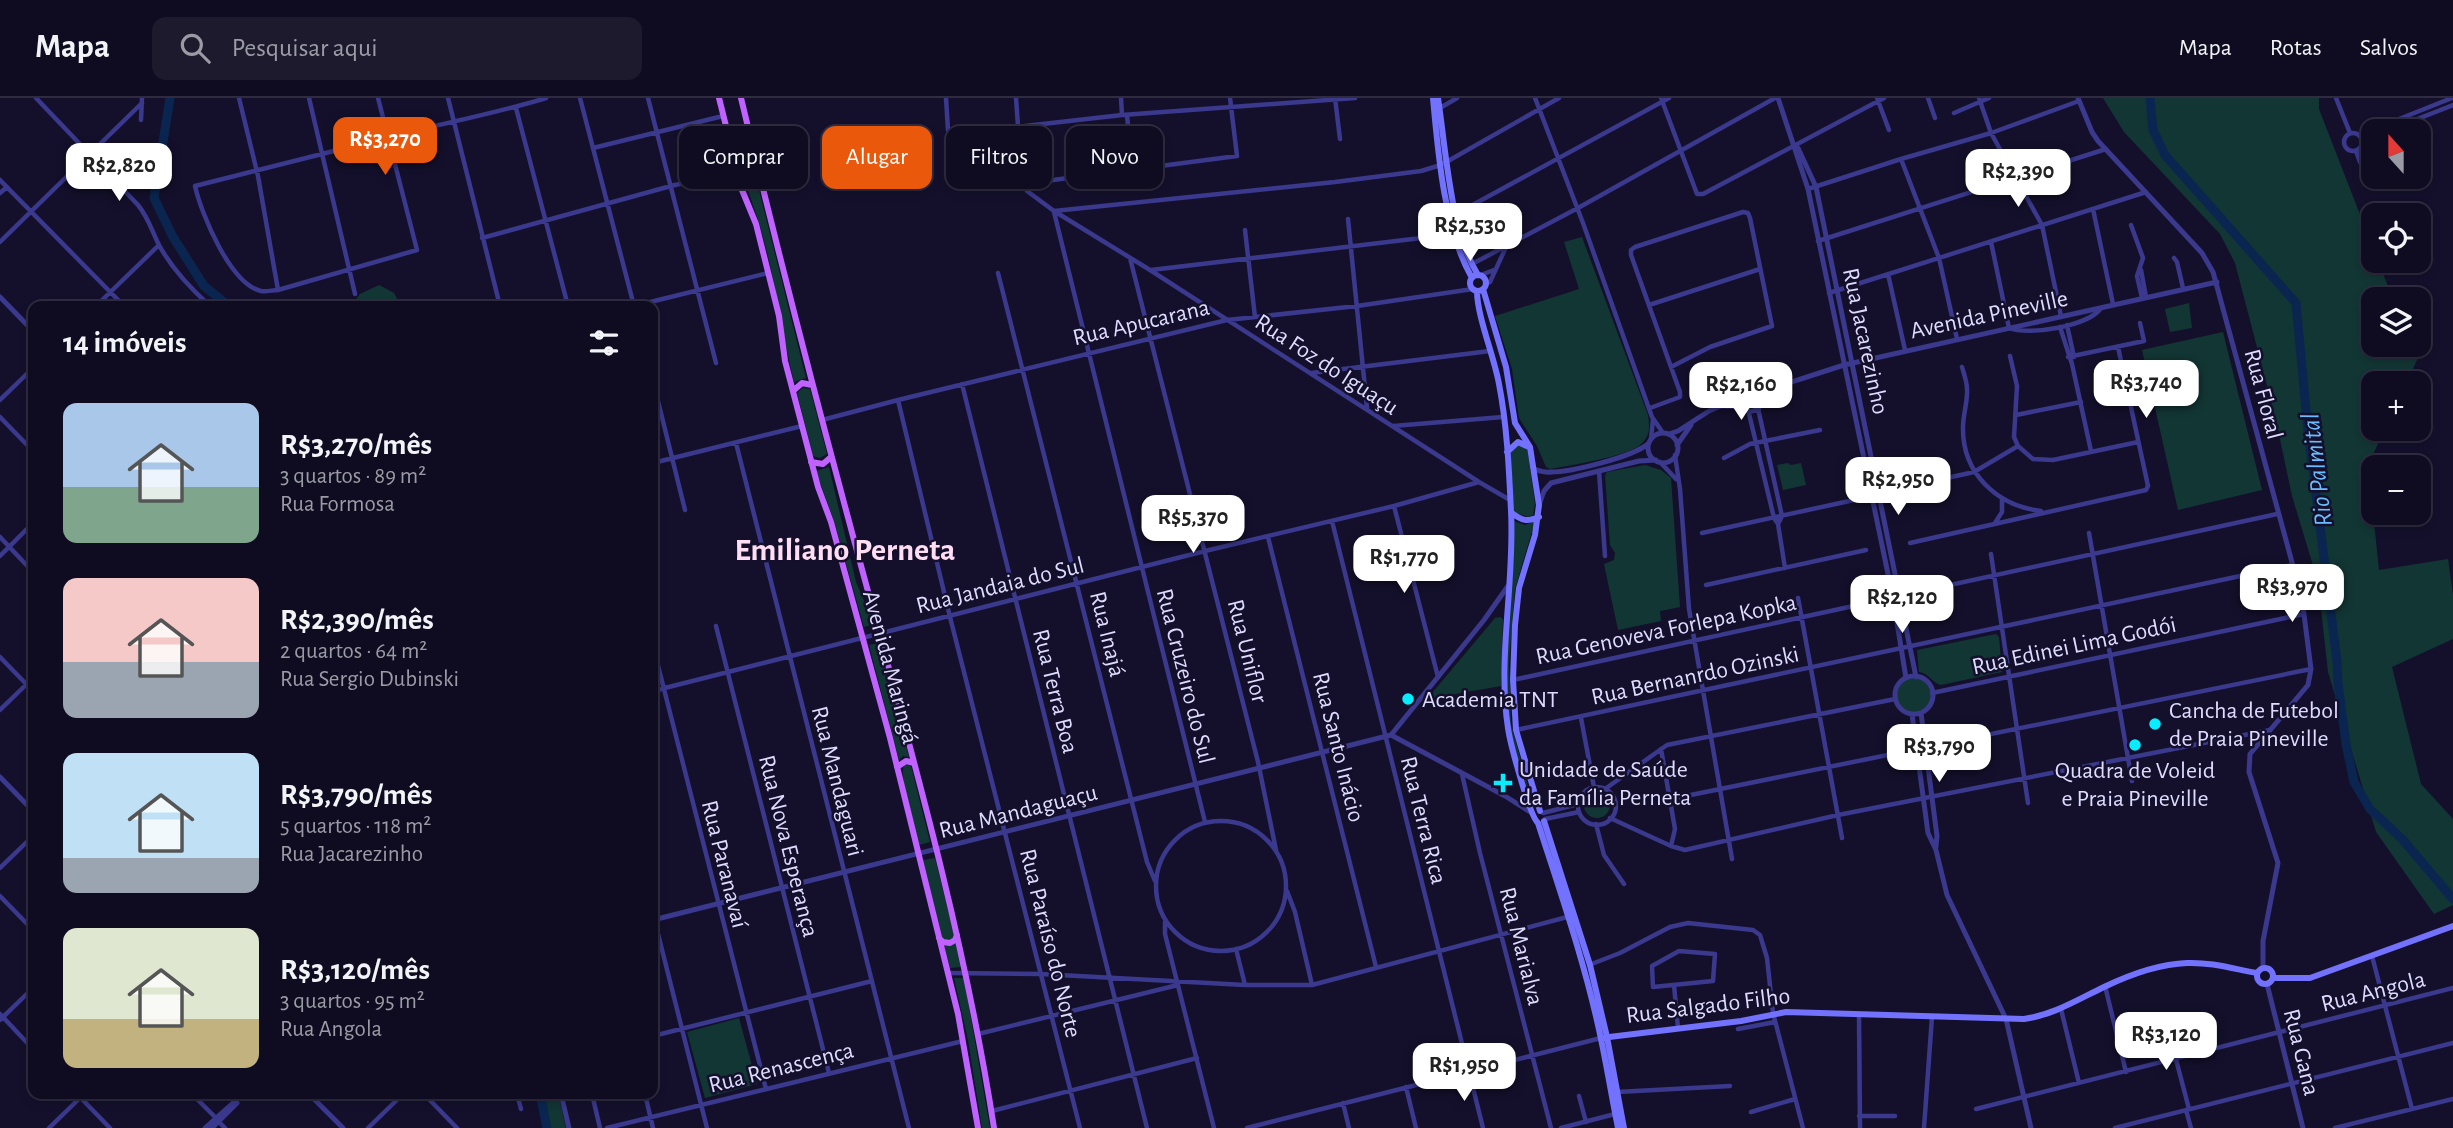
<!DOCTYPE html>
<html lang="pt">
<head>
<meta charset="utf-8">
<style>
  :root { --surface:#0f0c21; --page:#1d1a2e; --text:#f1f3f6; --muted:#9b9ba5; --line:#2f2c3f; --accent:#ea580c }
  body { margin:0; font-family:"Alegreya Sans",sans-serif; background:var(--page); color:var(--text); height:100vh; display:flex; flex-direction:column; font-size:26px; white-space:nowrap }
  * { box-sizing:border-box; margin:0 }
  p { font-size:23px; color:var(--muted) }
  .icon { flex:none; width:38px; height:38px; fill:none; stroke:currentColor; stroke-width:2; stroke-linecap:round; stroke-linejoin:round }
  .map { position:relative; flex:1; overflow:hidden }
  .sheet { position:absolute; left:28px; top:203px; width:630px; height:798px; display:flex; flex-direction:column; background:var(--surface); border-radius:14px; box-shadow:0 4px 10px #0003,0 0 0 2px var(--line) }
  .sheet>* { flex:none }
  .top-card { position:absolute; left:679px; top:28px; width:665px; height:63px; display:flex; gap:14px }
  .needle { width:46px; rotate:339deg }
  .fabs { position:absolute; left:2361px; top:21px; display:grid; gap:14px }
  .fabs a { display:grid; place-items:center; width:70px; height:70px; border-radius:14px; background:var(--surface); box-shadow:0 4px 10px #0003,0 0 0 2px var(--line); font-size:35px }
  .price { position:absolute; translate:-50% -60px; padding:0 16px; border-radius:14px; background:#fff; color:#222; font-size:23px; line-height:46px; filter:drop-shadow(0 2px 4px #0008) }
  .price::after { content:''; position:absolute; left:50%; top:42px; width:21px; height:16px; margin-left:-10px; background:inherit; clip-path:polygon(0 0,100% 0,50% 100%) }
  .price.current { background:var(--accent); color:#fff }
  ul { padding:0; list-style:none }
  li { display:flex; align-items:center; gap:21px; height:175px; padding:0 35px }
  li span { display:grid; place-items:center; flex:none; width:196px; height:140px; border-radius:14px; color:#555 }
  li>.icon { margin-inline-start:auto }
  span .icon { width:84px; height:84px; fill:#fffc; stroke-width:1 }
  li b { font-size:30px }
  h2 { display:flex; justify-content:space-between; align-items:center; height:84px; padding:0 35px; font-size:30px }
  .chip { padding:0 24px; border-radius:14px; background:var(--surface); box-shadow:0 4px 10px #0003,0 0 0 2px var(--line); font-size:24px; line-height:63px }
  .chip.current { background:var(--accent); color:#fff }
  header { display:flex; align-items:center; gap:42px; box-sizing:border-box; height:98px; padding:0 35px; background:var(--surface); border-bottom:2px solid var(--line) }
  header strong { font-size:33px }
  nav { display:flex; gap:38px; margin-inline-start:auto; font-size:24px }
  .search { width:490px; height:63px; background:var(--page); display:flex; align-items:center; gap:18px; box-sizing:border-box; padding:0 24px; border-radius:14px; color:var(--muted); font-size:26px }
  .map>svg:first-child { display:block }
  .green { fill:#123634 }
  .lines { fill:none; stroke-linecap:round; stroke-linejoin:round }
  .river { stroke:#0a2650; stroke-width:9 }
  .minor { stroke:#3a398d; stroke-width:4.5 }
  .tertiary { stroke:#3a398d; stroke-width:5 }
  .secondary { stroke:#7272ff; stroke-width:6 }
  .primary { stroke:#c062ff; stroke-width:6 }
  .poi-dot { fill:#07ecff; stroke:#14102c; stroke-width:2.5 }
  .labels { text-anchor:middle; stroke-width:5; stroke-linejoin:round; paint-order:stroke }
  .street-label { font-size:24px; fill:#dedbff; stroke:#14102c }
  .poi-label { font-size:24px; fill:#dedbff; stroke:#14102c; text-anchor:start }
  .water-label { font-size:26px; font-style:italic; fill:#69bdff; stroke:#14102c }
  .district-label { font-size:32px; font-weight:bold; fill:#ffddf3; stroke:#14102c }
</style>
</head>
<body>
<header>
<strong>Mapa</strong>
<div class="search"><svg class="icon" aria-label="search" viewBox="0 0 24 24"><circle cx="10" cy="10" r="6"/><path d="M15 15l6 6"/></svg>Pesquisar aqui</div>
<nav><a>Mapa</a><a>Rotas</a><a>Salvos</a></nav>
</header>
<div class="map">
<svg width="2453" height="1030" viewBox="0 0 2453 1030">
  <rect width="100%" height="100%" fill="#14102c"/>
  <!-- green -->
  <path class="green" d="M2103 0H2319V11L2373 150V163H2378L2393 201H2373V247H2414L2419 258 2406 285H2373V331H2385L2368 367 2379 472 2448 461 2453 497V541L2392 569 2421 686 2453 721V807L2434 816 2376 734 2328 574 2318 484 2292 398 2276 322 2235 165 2220 136 2124 34Z
    M747 44 806 280 794 284C781 231 775 177 759 125 751 99 741 74 734 47Z
    M1582 139 1648 317C1650 329 1650 339 1640 347 1628 358 1568 368 1550 371L1546 369 1537 348 1519 320 1512 271 1495 218 1579 191 1564 144Z
    M379 187 394 195 401 208H351L360 196Z
    M2189 205 2192 230 2170 234 2165 211Z
    M2223 234 2262 392 2178 412 2142 252Z
    M803 290 810 291 827 356 820 360 813 358 797 295Z
    M1520 347 1526 350 1528 354 1535 406 1533 417 1528 419 1516 415 1514 412 1510 361 1511 353Z
    M1788 365 1791 367 1801 365 1806 387 1783 392 1777 367Z
    M1645 367 1661 372 1671 380 1680 509 1660 513 1661 523 1618 532 1604 466 1614 462 1615 455 1610 447 1605 378 1607 374Z
    M829 369 856 484 874 526 864 529 834 423 816 373Z
    M1514 423 1525 427 1535 423 1515 491 1509 566 1511 626 1531 699C1523 679 1513 648 1510 627 1500 559 1516 490 1514 423Z
    M1500 519 1503 521 1501 588 1427 601 1495 520Z
    M1996 536 1999 539 2002 574 1941 587C1932 585 1929 575 1919 574L1917 552Z
    M878 545 909 659 903 658 899 662 869 547Z
    M1897 597a17 17 0 1 1 34 0a17 17 0 1 1-34 0Z
    M904 666 911 668 930 744 919 747C914 728 899 683 904 666Z
    M1584 707a13 13 0 1 1 26 0a13 13 0 1 1-26 0Z
    M935 760 962 869 950 870 923 762Z
    M954 880H964L990 1030H982L968 942Z
    M739 920 757 986 705 1000 687 934Z
    M545 996H558L566 1030H550Z"/>
  <g class="lines">
    <!-- river -->
    <path class="river" d="M170 0 154 100 173 139 204 188 229 208
      M2150 0 2153 32 2165 57 2296 205 2308 333 2337 563 2338 585 2346 646 2354 684 2370 711 2403 742 2453 801
      M540 996 547 1030"/>
    <!-- minor -->
    <path class="minor" d="M36 0 138 107C148 119 152 133 159 147 172 171 190 190 210 208
      M239 0 258 78 278 192
      M309 0 355 196
      M378 0 417 152 278 192C273 192 266 194 261 193 230 186 201 115 195 88 269 69 343 51 417 32 460 22 504 13 546 0
      M448 0 500 208
      M580 0 634 208
      M648 0 716 265
      M946 0 948 32 1025 28 1122 17 1355 0
      M1016 0 1018 28
      M1121 0 1122 17
      M1335 0 1340 41
      M1535 0 1583 125 1652 319 1663 335
      M1661 0 1697 96H1703L1884 0
      M1877 0 1889 32
      M1928 0 1935 20
      M1979 0 1991 35 2042 127 2061 218
      M2336 0 2350 35
      M516 10 568 208
      M1440 10 1457 0
      M1954 15 1989 0
      M1127 18 1133 71
      M141 22 142 0
      M1025 28 1030 85 1026 89 1027 93 1054 113 1150 172 1479 384 1510 402
      M2387 33 2453 7
      M2344 44a9 9 0 1 1 18 0a9 9 0 1 1-18 0Z
      M2359 37 2452 0
      M2363 45 2373 39
      M593 50 723 18
      M2356 53 2360 64
      M1901 61 1939 160 1957 241
      M0 82 124 208
      M1030 85 1237 58 1230 0
      M1808 91 1901 61 1991 35 2079 3
      M0 95 7 89
      M2093 111 2113 206
      M1054 113 1335 84 1421 73 1441 67 1559 0
      M1054 114 1205 724
      M1743 114 1748 115 1750 120 1772 228 1710 249 1671 269 1631 157V152L1635 149Z
      M1456 116 1669 0
      M1348 121 1367 310
      M2131 127 2143 160 2137 178 2142 200
      M1245 132 1255 219
      M482 140 671 88 737 72
      M1818 143 2106 51
      M0 144 142 5
      M1991 144 2009 230C2029 238 2089 228 2101 210
      M1130 160 1258 664 1276 752
      M2174 160 2177 164 2183 190
      M1472 166 1578 110 1775 0
      M1151 172 1455 136
      M2141 172 2146 199
      M998 175 1147 764 1155 783
      M1888 176 1905 252
      M1481 177 1494 172
      M1486 186 1490 184 1506 149
      M1829 195 2146 94
      M1649 207 1760 171
      M96 208 159 147
      M634 208 768 175
      M2067 227 2074 259
      M2060 229 2072 266 2091 353
      M2010 258 2017 288 2014 339 2018 348 2033 361 2053 362 2138 344
      M2068 259 2144 243 2140 225
      M1962 269C1964 276 1967 284 1967 291 1968 303 1963 316 1963 329 1962 375 1997 408 2041 413
      M1311 275 1490 253
      M653 283 685 412
      M962 286 1147 1030
      M1755 297 1782 418 1778 426
      M1745 299 1774 420 1778 426 1785 470
      M0 302 33 270
      M898 302 950 519 1080 1030
      M1720 308 1740 309 1749 314 1759 311 1761 302 1767 293
      M1650 310 1680 299V294L1671 269
      M2016 317 2081 304
      M0 319 33 353
      M822 322 898 302 1227 222 1357 208 1473 191
      M1393 328 1503 319
      M1651 341 1653 321
      M736 345 909 1030
      M1675 357 1680 391 1689 511 1732 761
      M1724 360 1750 346 1820 332
      M1660 364 1676 381
      M653 365 802 328
      M1599 373 1605 458
      M1897 391 1974 374 2018 348
      M1394 408 1438 579
      M1332 423 1483 1030
      M1995 425 2002 414V401
      M1702 435 1854 402
      M2089 435 2132 683
      M0 439 33 474
      M1268 439 1376 869
      M1910 445 2146 392 2148 388 2118 249
      M1991 456 2028 705
      M0 458 33 425
      M1706 487 1866 452
      M1798 500 1842 740
      M716 528 829 975
      M653 548 766 991
      M0 559 33 593
      M1513 582 2277 416
      M653 593 1205 453 1394 408 1479 384
      M1932 595 2304 516
      M0 612 33 580
      M1581 620 1594 689
      M1516 632 2292 467
      M1661 651 1675 731 1671 748
      M1462 676 1480 755 1551 1030
      M1578 708a19 19 0 1 1 38 0a19 19 0 1 1-38 0Z
      M1605 691 1667 647 1895 601
      M1671 701 2311 571
      M1543 715 1578 706
      M1610 720 1671 748 1685 752 1838 717 2270 632
      M1545 721 1579 714
      M1156 788a65 65 0 1 1 130 0a65 65 0 1 1-130 0Z
      M1596 726 1604 757 1624 786
      M0 770 33 738
      M1287 793 1295 814 1312 887
      M0 798 33 832
      M653 816 707 1030
      M1165 823V836L1214 1030
      M1236 851 1245 887
      M1679 853 1715 856 1713 883 1653 889 1652 868Z
      M2372 858 2412 1011
      M1589 867 1620 855 1670 829 1688 825 1753 832 1760 837 1767 860 1773 915 1803 1030
      M948 875 1041 876 1245 887H1312L1571 818
      M1674 887 1678 930
      M2105 888 2126 974
      M2061 911 2079 985
      M0 916 33 951
      M1859 917 1860 1030
      M0 922 33 890
      M1738 931 1775 924
      M2168 931 2189 1011
      M978 936 1178 887
      M653 938 872 883
      M1406 989 1416 1030
      M1617 994 1730 988
      M77 996 110 1030
      M192 996 216 1020
      M424 996 457 1030
      M517 996 521 1011
      M592 996 600 1030
      M645 996 653 1030
      M1579 998 1586 1024
      M1343 1005 1349 1030
      M1976 1011 2453 890
      M2186 1012 2191 1030
      M992 1013 1197 960
      M1751 1014 1795 1001
      M1859 1018H1895
      M219 1024 225 1030
      M49 1030 84 996
      M368 1030 403 996
      M607 1030 963 943
      M1247 1030 1601 940
      M1561 1030 1615 1016
      M1924 1030 1932 919
      M2115 1030 2453 945
      M2335 1030 2453 1001"/>
    <!-- tertiary -->
    <path class="tertiary" d="M1778 0 1808 91 1893 500 1906 580
      M2078 0 2092 34 2098 43 2202 155 2213 174 2302 501 2311 571 2308 587 2250 656 2249 674 2278 765 2263 843V869
      M1798 50 1816 89 1916 579
      M0 199 33 233
      M1648 350a15 15 0 1 1 30 0a15 15 0 1 1-30 0Z
      M1669 336 1678 333 1709 313 1730 304 1844 267 2217 184
      M1677 347 1691 327
      M1534 371C1540 373 1545 375 1551 374 1572 374 1632 359 1648 346
      M1539 407 1544 393 1551 385 1639 363 1656 362
      M1895 597a19 19 0 1 1 38 0a19 19 0 1 1-38 0Z
      M1921 615 1937 738 1936 749
      M1912 616 1928 735 1936 752 1947 797 2006 921 2031 1030
      M1391 637 1484 522 1508 488
      M1391 637 1505 698 1532 715
      M0 679 33 713
      M653 822 1391 637
      M2267 886 2303 1030
      M309 996 343 1030
      M561 996 569 1030
      M205 1030 243 996
      M212 1030 237 1005"/>
    <!-- secondary -->
    <path class="secondary" d="M1433 0C1438 55 1444 131 1472 180
      M1438 0C1446 52 1450 132 1478 177
      M1470 185a8 8 0 1 1 16 0a8 8 0 1 1-16 0Z
      M1483 191 1506 269 1515 325 1530 349 1539 407 1535 437 1519 490 1515 527 1513 582 1516 632 1540 713
      M1477 193C1477 218 1494 258 1499 286 1507 327 1509 371 1511 413 1515 484 1497 560 1508 630 1510 645 1530 719 1538 725 1561 796 1586 868 1601 941 1607 970 1612 1000 1618 1030
      M1507 354 1518 344 1529 349
      M1512 415C1522 423 1527 424 1539 419
      M1544 723 1590 867 1607 939 1624 1030
      M2257 878a8 8 0 1 1 16 0a8 8 0 1 1-16 0Z
      M2273 880H2310L2453 828
      M1601 940 1741 923 1786 914 2024 921C2053 917 2077 902 2104 889 2129 877 2159 866 2187 865 2211 864 2234 871 2257 875"/>
    <!-- primary -->
    <path class="primary" d="M719 0 742 92 756 126 779 218 785 263 818 389 831 424 890 640 958 916 978 1030
      M741 0C779 159 820 317 863 475 913 659 965 842 994 1030
      M728 37 740 41 749 33
      M793 293 802 285 812 287
      M811 364 823 366 831 359
      M897 669 906 663 914 665
      M939 840 943 844 950 845 955 842 957 837"/>
  </g>
  <!-- markers -->
  <g class="poi-dot">
    <circle cx="1408" cy="601" r="7"/>
    <circle cx="2155" cy="626" r="7"/>
    <circle cx="2135" cy="647" r="7"/>
    <path d="M1499.5 674.5h7v7h7v7h-7v7h-7v-7h-7v-7h7z"/>
  </g>
  <g class="labels">
    <!-- street labels -->
    <g class="street-label">
      <text transform="translate(1989 216) rotate(-12)" y="8">Avenida Pineville</text>
      <text transform="translate(1141 224) rotate(-13)" y="8">Rua Apucarana</text>
      <text transform="translate(1866 243) rotate(78)" y="8">Rua Jacarezinho</text>
      <text transform="translate(1327 266) rotate(33)" y="8">Rua Foz do Iguaçu</text>
      <text transform="translate(2264 296) rotate(75)" y="8">Rua Floral</text>
      <text transform="translate(1000 487) rotate(-14)" y="8">Rua Jandaia do Sul</text>
      <text transform="translate(1666 531) rotate(-12)" y="8">Rua Genoveva Forlepa Kopka</text>
      <text transform="translate(1108 536) rotate(76)" y="8">Rua Inajá</text>
      <text transform="translate(2074 547) rotate(-12)" y="8">Rua Edinei Lima Godói</text>
      <text transform="translate(1248 553) rotate(76)" y="8">Rua Uniflor</text>
      <text transform="translate(891 569) rotate(75)" y="8">Avenida Maringá</text>
      <text transform="translate(1695 577) rotate(-12)" y="8">Rua Bernanrdo Ozinski</text>
      <text transform="translate(1186 578) rotate(76)" y="8">Rua Cruzeiro do Sul</text>
      <text transform="translate(1056 593) rotate(76)" y="8">Rua Terra Boa</text>
      <text transform="translate(1339 649) rotate(76)" y="8">Rua Santo Inácio</text>
      <text transform="translate(838 683) rotate(76)" y="8">Rua Mandaguari</text>
      <text transform="translate(1018 713) rotate(-14)" y="8">Rua Mandaguaçu</text>
      <text transform="translate(1424 722) rotate(76)" y="8">Rua Terra Rica</text>
      <text transform="translate(789 748) rotate(76)" y="8">Rua Nova Esperança</text>
      <text transform="translate(725 766) rotate(76)" y="8">Rua Paranavaí</text>
      <text transform="translate(1051 845) rotate(76)" y="8">Rua Paraíso do Norte</text>
      <text transform="translate(1522 848) rotate(76)" y="8">Rua Marialva</text>
      <text transform="translate(2373 893) rotate(-14)" y="8">Rua Angola</text>
      <text transform="translate(1708 907) rotate(-7)" y="8">Rua Salgado Filho</text>
      <text transform="translate(2302 954) rotate(76)" y="8">Rua Gana</text>
      <text transform="translate(781 969) rotate(-14)" y="8">Rua Renascença</text>
    </g>
    <!-- poi labels -->
    <g class="poi-label">
      <text x="1422" y="609">Academia TNT</text>
      <text x="2169" y="620">Cancha de Futebol<tspan x="2169" dy="28">de Praia Pineville</tspan></text>
      <text x="1519" y="679">Unidade de Saúde<tspan x="1519" dy="28">da Família Perneta</tspan></text>
      <text x="2135" y="680" text-anchor="middle">Quadra de Voleid<tspan x="2135" dy="28">e Praia Pineville</tspan></text>
    </g>
    <!-- water labels -->
    <g class="water-label">
      <text transform="translate(2316 372) rotate(-97)" y="9">Rio Palmital</text>
    </g>
    <!-- district labels -->
    <g class="district-label">
      <text x="845" y="462">Emiliano Perneta</text>
    </g>
  </g>
</svg>
<div class="fabs">
<a><svg class="needle" viewBox="-14 -14 28 28"><path d="M0-13l5 13h-10z" fill="#e53935"/><path d="M0 13l5-13h-10z" fill="#9b9ba5"/></svg></a>
<a><svg class="icon" aria-label="locate" viewBox="0 0 24 24"><circle cx="12" cy="12" r="6"/><path d="M12 2v4M12 18v4M2 12h4M18 12h4"/></svg></a>
<a><svg class="icon" aria-label="layers" viewBox="0 0 24 24"><path d="M12 4l9 5-9 5-9-5zM3 14l9 5 9-5"/></svg></a>
<a>+</a>
<a>−</a>
</div>
<b class="price current" style="left:385px;top:79px">R$3,270</b>
<b class="price" style="left:119px;top:105px">R$2,820</b>
<b class="price" style="left:2018px;top:111px">R$2,390</b>
<b class="price" style="left:1470px;top:165px">R$2,530</b>
<b class="price" style="left:2146px;top:322px">R$3,740</b>
<b class="price" style="left:1741px;top:324px">R$2,160</b>
<b class="price" style="left:1898px;top:419px">R$2,950</b>
<b class="price" style="left:1193px;top:457px">R$5,370</b>
<b class="price" style="left:1404px;top:497px">R$1,770</b>
<b class="price" style="left:2292px;top:526px">R$3,970</b>
<b class="price" style="left:1902px;top:537px">R$2,120</b>
<b class="price" style="left:1939px;top:686px">R$3,790</b>
<b class="price" style="left:2166px;top:974px">R$3,120</b>
<b class="price" style="left:1464px;top:1005px">R$1,950</b>
<div class="top-card">
<a class="chip">Comprar</a>
<a class="chip current">Alugar</a>
<a class="chip">Filtros</a>
<a class="chip">Novo</a>
</div>
<section class="sheet">
<h2>14 imóveis<svg class="icon" aria-label="filters" viewBox="0 0 24 24"><path d="M4 7h16M4 17h16"/><circle cx="9" cy="7" r="2"/><circle cx="15" cy="17" r="2"/></svg></h2>
<ul>
<li><span style="background:linear-gradient(#a9c7e8 60%,#7fa58c 0)"><svg class="icon" aria-label="home" viewBox="0 0 24 24"><path d="M3 11l9-7 9 7M6 9v11h12V9"/></svg></span><div><b>R$3,270/mês</b><p>3 quartos · 89 m²</p><p>Rua Formosa</p></div></li>
<li><span style="background:linear-gradient(#f6c9c9 60%,#9aa5b1 0)"><svg class="icon" aria-label="home" viewBox="0 0 24 24"><path d="M3 11l9-7 9 7M6 9v11h12V9"/></svg></span><div><b>R$2,390/mês</b><p>2 quartos · 64 m²</p><p>Rua Sergio Dubinski</p></div></li>
<li><span style="background:linear-gradient(#bfe0f5 75%,#9aa5b1 0)"><svg class="icon" aria-label="home" viewBox="0 0 24 24"><path d="M3 11l9-7 9 7M6 9v11h12V9"/></svg></span><div><b>R$3,790/mês</b><p>5 quartos · 118 m²</p><p>Rua Jacarezinho</p></div></li>
<li><span style="background:linear-gradient(#dfe7d0 65%,#c2b280 0)"><svg class="icon" aria-label="home" viewBox="0 0 24 24"><path d="M3 11l9-7 9 7M6 9v11h12V9"/></svg></span><div><b>R$3,120/mês</b><p>3 quartos · 95 m²</p><p>Rua Angola</p></div></li>
</ul>
</section>
</div>
</body>
</html>
